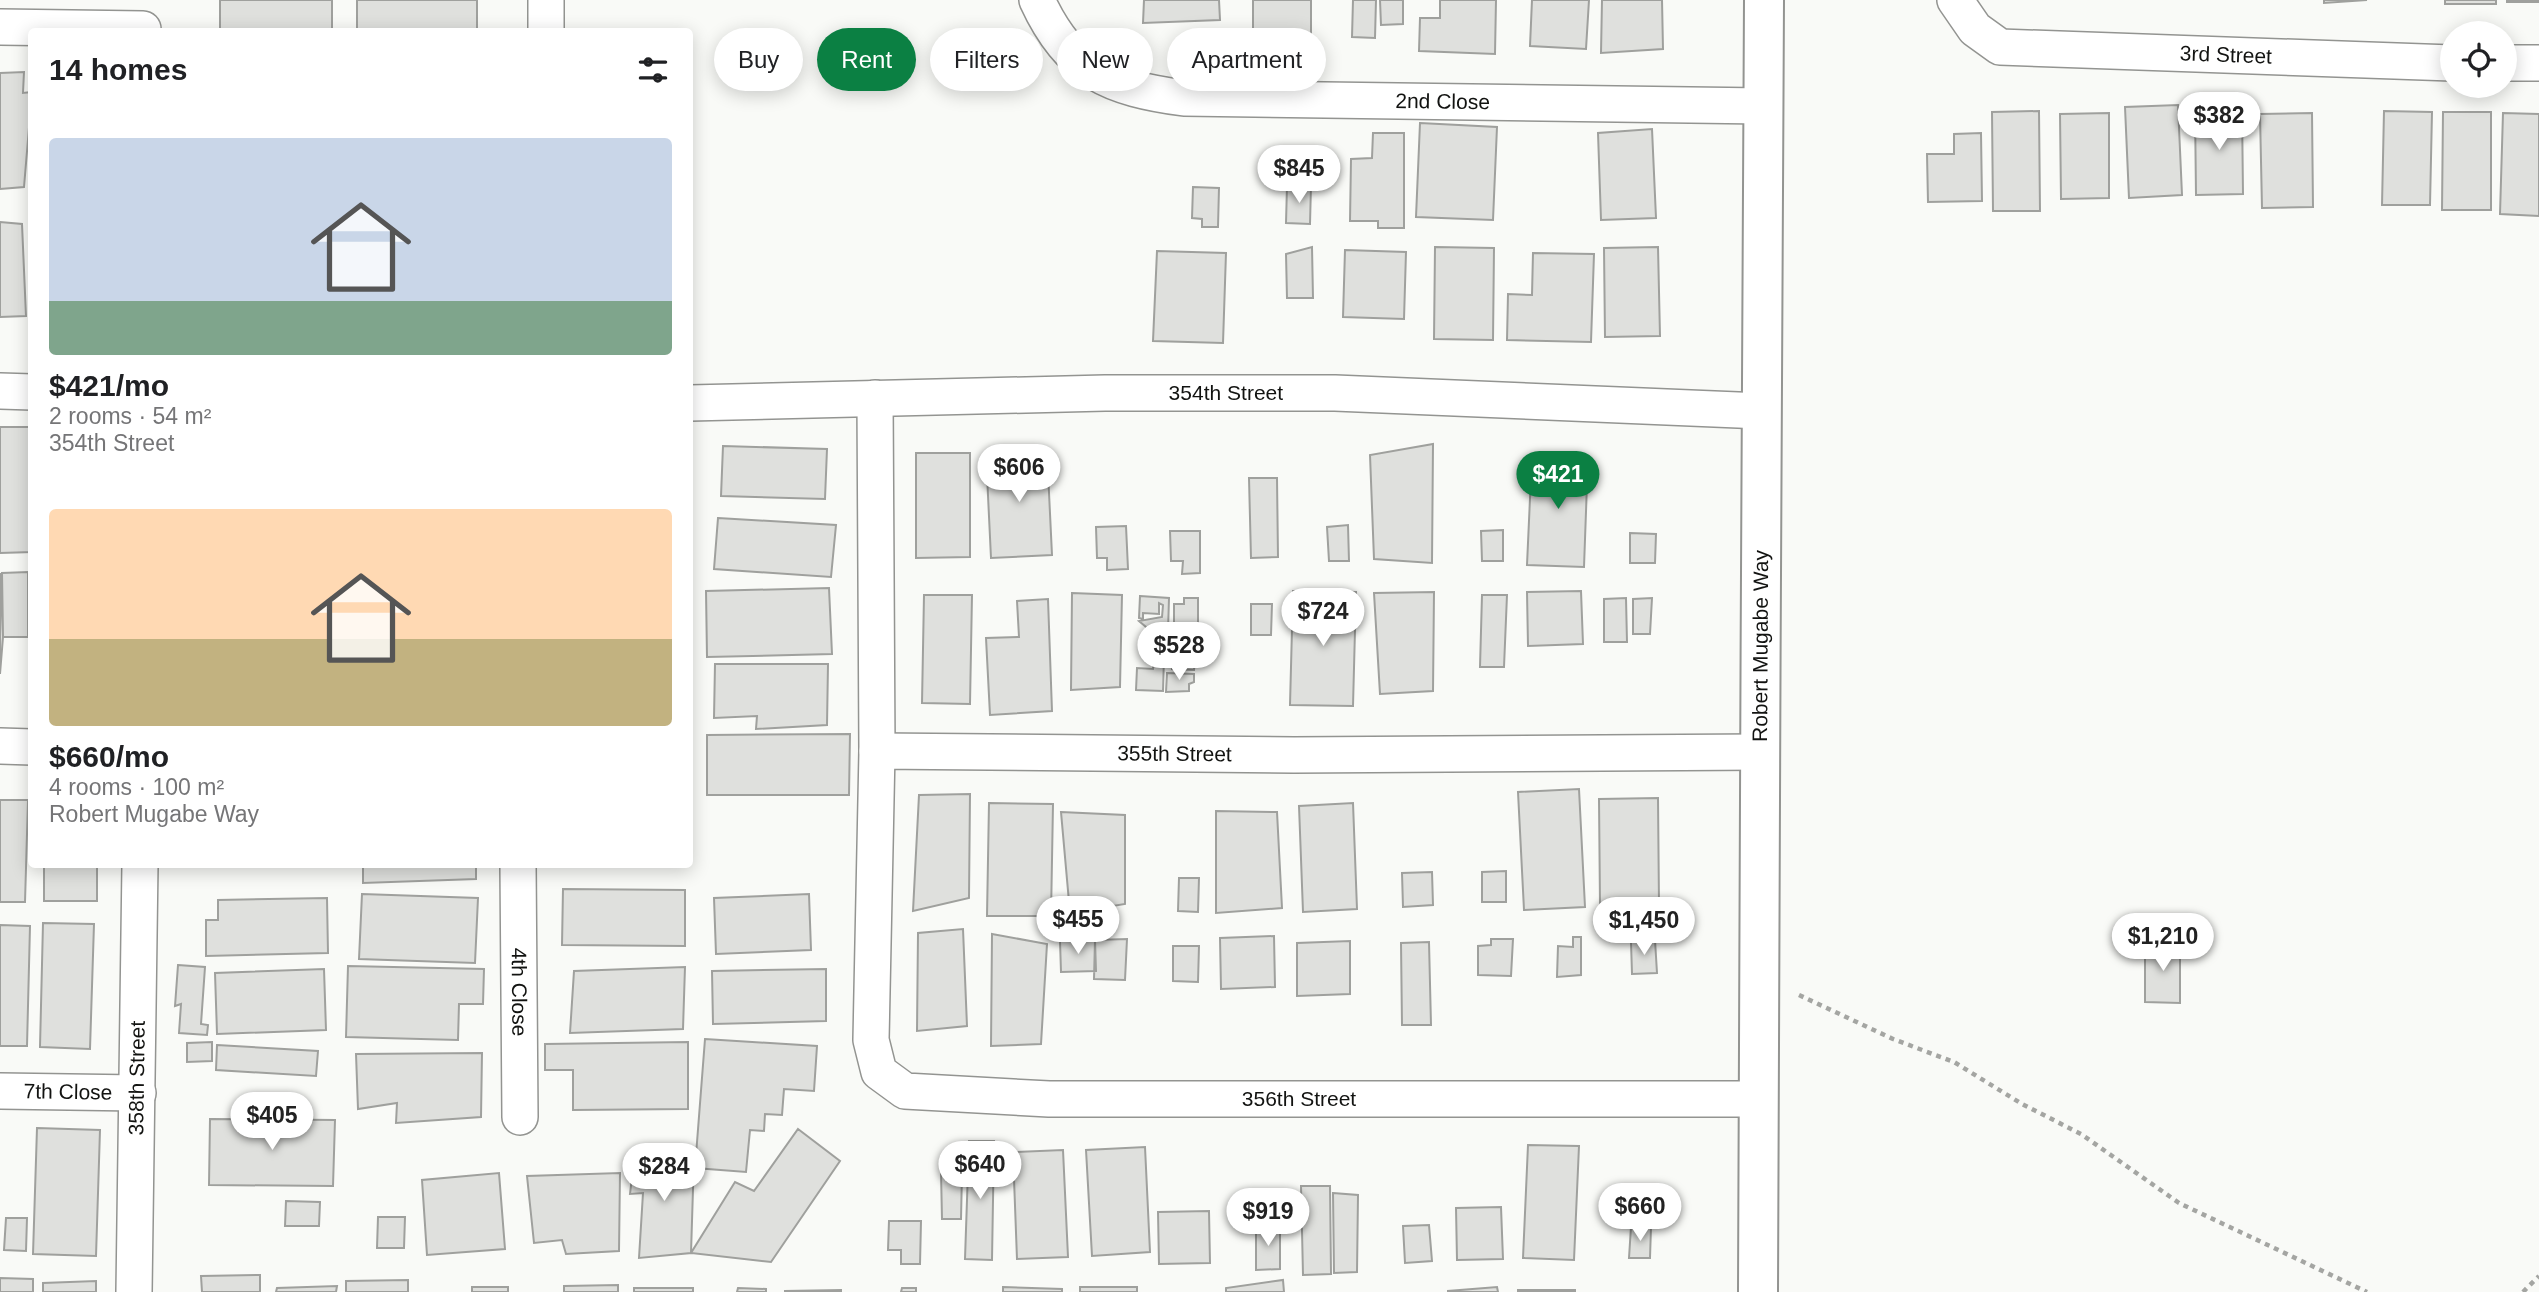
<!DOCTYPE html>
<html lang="en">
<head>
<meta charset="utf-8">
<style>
  :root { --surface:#fff; --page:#f2f2f2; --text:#202124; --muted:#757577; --accent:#0b8043 }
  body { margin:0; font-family:Arial,sans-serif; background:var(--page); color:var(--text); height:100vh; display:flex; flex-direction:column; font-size:26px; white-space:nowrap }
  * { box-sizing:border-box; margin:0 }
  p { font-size:23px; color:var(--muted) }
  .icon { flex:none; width:38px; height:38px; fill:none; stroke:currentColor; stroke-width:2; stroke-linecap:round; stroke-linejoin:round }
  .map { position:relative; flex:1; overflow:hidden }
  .panel { position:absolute; left:28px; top:28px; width:665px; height:840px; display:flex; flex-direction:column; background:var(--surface); border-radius:7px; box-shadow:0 4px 18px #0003 }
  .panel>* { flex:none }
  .hud { position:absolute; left:714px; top:28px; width:665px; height:63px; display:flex; gap:14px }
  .fabs { position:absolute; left:2440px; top:21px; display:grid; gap:14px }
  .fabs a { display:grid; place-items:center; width:77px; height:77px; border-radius:50%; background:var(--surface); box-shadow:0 4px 18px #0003; font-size:35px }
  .price { position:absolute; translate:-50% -60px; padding:0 16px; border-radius:24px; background:#fff; color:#222; font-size:23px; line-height:46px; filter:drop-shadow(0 2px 4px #0008) }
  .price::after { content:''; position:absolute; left:50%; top:42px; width:21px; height:16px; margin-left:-10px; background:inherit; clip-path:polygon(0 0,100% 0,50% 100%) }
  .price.selected { background:var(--accent); color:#fff }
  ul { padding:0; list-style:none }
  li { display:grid; align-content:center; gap:14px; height:371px; padding:0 21px }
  li span { display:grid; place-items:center; height:217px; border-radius:7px; color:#555 }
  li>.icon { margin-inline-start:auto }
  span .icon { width:126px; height:126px; fill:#fffc; stroke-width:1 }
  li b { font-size:30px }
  h2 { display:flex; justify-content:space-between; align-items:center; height:84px; padding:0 21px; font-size:30px }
  .tag { padding:0 24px; border-radius:32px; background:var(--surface); box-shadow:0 4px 18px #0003; font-size:24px; line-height:63px }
  .tag.selected { background:var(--accent); color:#fff }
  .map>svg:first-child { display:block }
  .building { fill:#dfe0dd; stroke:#9fa09d; stroke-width:2 }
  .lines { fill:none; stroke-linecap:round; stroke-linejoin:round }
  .street-casing { stroke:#939491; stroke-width:38 }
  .secondary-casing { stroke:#939491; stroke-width:42 }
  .path { stroke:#a4a5a2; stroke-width:4.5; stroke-dasharray:5 5; stroke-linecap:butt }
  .street { stroke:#fff; stroke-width:35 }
  .secondary { stroke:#fff; stroke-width:38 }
  .labels { text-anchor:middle; stroke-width:5; stroke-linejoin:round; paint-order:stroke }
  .street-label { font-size:21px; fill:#121311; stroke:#fff }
</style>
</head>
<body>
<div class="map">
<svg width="2539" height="1292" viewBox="0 0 2539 1292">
  <rect width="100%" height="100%" fill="#f9faf7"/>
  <!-- building -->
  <path class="building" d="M220 0H332V32H220Z
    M357 0H477V29L357 32Z
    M1144 0H1219L1220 20 1143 23Z
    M1253 0H1311V44H1253Z
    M1353 0H1376L1375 38 1352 37Z
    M1380 0H1403V24L1381 25Z
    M1440 0H1496L1495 54 1419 51 1420 18H1440Z
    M1532 0H1589L1586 49 1530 46Z
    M1602 0H1662L1663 49 1601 53Z
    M2324 0H2367L2324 3Z
    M2445 0H2496V4H2445Z
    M2507 0H2539V2H2507Z
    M24 72 23 93 32 92 24 187 0 189V73Z
    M2178 105 2182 195 2129 198 2125 107Z
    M2195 109H2242L2243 194 2196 195Z
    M2039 111 2040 211H1993L1992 112Z
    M2384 111 2432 112 2430 205H2382Z
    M2443 112H2491V210H2442Z
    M2109 113V198L2061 199 2060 114Z
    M2312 113 2313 207 2262 208 2260 114Z
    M2503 113 2539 114V216L2500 214Z
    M1420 123 1497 127 1493 220 1416 217Z
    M1652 129 1656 218 1601 220 1598 133Z
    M1373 133H1404V228H1378V221H1350L1351 159 1372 158Z
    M1981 133 1982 201 1928 202 1927 154H1954V134Z
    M1311 185 1310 224 1286 223 1287 186Z
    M1193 187 1219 188 1218 227H1202V219L1192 218Z
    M0 222 22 224 26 316 0 317Z
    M1312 247 1313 298H1287L1286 254Z
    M1435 247 1494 248 1493 340 1434 339Z
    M1658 247 1660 336 1605 337 1604 248Z
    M1345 250 1406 252 1404 319 1343 317Z
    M1157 251 1226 253 1223 343 1153 341Z
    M1533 253 1594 254 1591 342 1507 340 1508 294 1532 295Z
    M0 427H31L32 552 0 553Z
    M1433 444 1432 563 1374 559 1370 455Z
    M723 446 827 449 825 499 721 496Z
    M1047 451 1052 555 991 558 986 454Z
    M916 453H970V557L916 558Z
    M1532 454 1588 456 1584 567 1527 565Z
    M1249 478H1277L1278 557 1251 558Z
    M718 518 836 525 831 577 714 569Z
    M1348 525 1349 561H1329L1327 527Z
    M1126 526 1128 569 1107 570V558H1097L1096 527Z
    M1503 530V561H1482L1481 531Z
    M1170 531H1200V573L1182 574 1183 561H1171Z
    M1630 533 1656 534 1655 563H1630Z
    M28 572V637H3L2 573Z
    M0 573 3 637 0 674Z
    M829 588 832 654 707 657 706 591Z
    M1293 591 1356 592 1353 706 1290 705Z
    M1581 591 1583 644 1528 646 1527 592Z
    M1434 592 1433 691 1380 694 1374 593Z
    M1072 593 1122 595 1120 687 1071 690Z
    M924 595H972L970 704 922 703Z
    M1482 595H1507L1504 667H1480Z
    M1140 596 1169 598 1168 631 1159 636H1146V627L1139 621 1162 617 1163 605 1159 603V614L1143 613V619L1139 618Z
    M1184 598H1198V632L1174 631V604H1184Z
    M1626 598 1627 642H1604V599Z
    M1652 598 1650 634H1633V599Z
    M1048 599 1052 711 990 715 986 638 1019 637 1017 601Z
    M1251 604H1272L1271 635H1251Z
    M1173 635H1195L1196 641H1190V652L1174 653Z
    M1166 643V648L1146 649V644Z
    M1154 657H1164L1163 691 1136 690 1137 668 1153 669Z
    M1172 658 1195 659 1194 670 1172 669Z
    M715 664H828L827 725 756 729 757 716 714 718Z
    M1167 673 1194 674V682L1189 684V691L1166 692Z
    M850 734 849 795H707V735Z
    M1579 789 1585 907 1524 910 1518 792Z
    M970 794 969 898 913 911 919 795Z
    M1658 798 1659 905H1600L1599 799Z
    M0 800H28L25 902H0Z
    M989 803 1053 804 1051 916H987Z
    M1353 803 1357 909 1303 912 1299 806Z
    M1216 811 1277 812 1282 908 1216 913Z
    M1061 812 1125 815V904L1070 913Z
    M44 864H97V901H44Z
    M363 864H476V879L363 883Z
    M1506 871V902H1482V872Z
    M1432 872 1433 905 1403 907 1402 873Z
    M1179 878H1199L1198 912 1178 911Z
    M563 889 685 890V946L562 945Z
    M362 894 478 898 475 963 359 959Z
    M809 894 811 950 716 954 714 898Z
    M327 898 328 953 206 956V920H218V900Z
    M43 923 94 924 90 1049 40 1047Z
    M0 925 30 926 27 1046H0Z
    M963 929 967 1026 917 1031 918 933Z
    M992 934 1047 944 1041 1044 991 1046Z
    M1274 936 1275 987 1221 989 1220 938Z
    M1573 937H1581V975L1557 977 1558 946 1573 947Z
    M1127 939 1125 980 1094 979 1095 940Z
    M1491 939H1513L1511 976 1478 975V946L1491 945Z
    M1095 940 1096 971 1061 972 1060 941Z
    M1655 940 1657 973 1632 974 1631 942Z
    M1350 941V994L1297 996V943Z
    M1429 942 1431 1025H1402L1401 943Z
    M2145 943H2180V1003L2145 1002Z
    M1173 946H1199L1198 982 1173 981Z
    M178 965 205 967 201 1024 208 1025 207 1035 179 1033 181 1004 175 1006Z
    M348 966 484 969 483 1004H459L458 1040 346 1037Z
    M685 967 683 1029 570 1033 574 971Z
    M324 969 326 1030 217 1034 215 973Z
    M826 969V1021L713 1024 712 971Z
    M705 1039 817 1046 814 1091 784 1089 782 1115 765 1114 764 1131 750 1130 746 1172 695 1168Z
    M212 1042V1061L187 1062V1043Z
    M688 1042V1109L573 1110V1070H545V1044Z
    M217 1045 318 1051 316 1076 216 1070Z
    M482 1053 481 1117 396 1123 397 1103 358 1109 356 1054Z
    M210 1119 335 1120 333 1186 209 1185Z
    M37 1128 100 1130 96 1256 33 1254Z
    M798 1129 840 1161 771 1262 691 1253 735 1182 754 1191Z
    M969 1141H994L992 1260 965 1259Z
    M1528 1145 1579 1146 1574 1260 1523 1258Z
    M1145 1147 1150 1252 1092 1256 1086 1150Z
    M1063 1150 1068 1257 1017 1259 1013 1152Z
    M635 1152 694 1157 691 1253 639 1258 643 1193 630 1194Z
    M941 1172 962 1173 961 1219H942Z
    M499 1173 505 1249 427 1255 422 1180Z
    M620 1173 619 1251 566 1254 562 1240 534 1243 527 1176Z
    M1301 1186H1330L1331 1274 1303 1275Z
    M1333 1193 1358 1195 1357 1272 1334 1273Z
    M286 1201 320 1202 319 1226H285Z
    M1501 1207 1503 1259 1457 1260 1456 1208Z
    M1209 1211 1210 1263 1159 1264 1158 1212Z
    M378 1217H405L404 1248H377Z
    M6 1218H27L26 1251 4 1250Z
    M889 1221H921L920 1264H901V1250H888Z
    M1429 1225 1432 1261 1405 1263 1403 1226Z
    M1280 1226V1269L1256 1270V1227Z
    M1631 1227H1651L1650 1258H1629Z
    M260 1275V1292H202L201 1276Z
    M0 1278 33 1279V1292H0Z
    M408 1280V1292H346V1281Z
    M1283 1280 1284 1292H1226V1288Z
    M96 1281V1292H43V1283Z
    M618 1285V1292H564V1286Z
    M337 1286 336 1292H276L277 1288Z
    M472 1287H508V1292H472Z
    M1003 1287 1062 1289V1292H1003Z
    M1080 1287H1137V1292H1080Z
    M1497 1287 1498 1292H1448V1291Z
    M634 1288H693V1292H634Z
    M738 1288 766 1289V1292H737Z
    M902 1288H916V1292H901Z
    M841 1290V1292H785V1291Z
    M1518 1290H1575V1292H1518Z"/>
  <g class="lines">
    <!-- street casing -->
    <g class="street-casing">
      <g id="street">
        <path d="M546 0V32"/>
        <path id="s1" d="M1037 0C1070 72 1110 88 1184 98L1764 106"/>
        <path id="s2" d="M1955 0 1975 29 2000 47 2452 63"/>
        <path d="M0 27 143 29"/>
        <path d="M2504 63H2539"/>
        <path d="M0 391 32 392"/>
        <path d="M875 398 877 751"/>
        <path id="s3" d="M690 403 1105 393H1335L1762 411"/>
        <path d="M0 746 32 747"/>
        <path id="s4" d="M518 864 520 1117"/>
        <path id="s5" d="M0 1091 138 1093"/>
        <path id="s6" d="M1758 1099H1049L905 1091 879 1072 871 1040 877 751 1294 755 1761 752"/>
        <path id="s7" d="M134 1292 140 864"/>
      </g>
    </g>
    <!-- secondary casing -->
    <g class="secondary-casing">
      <g id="secondary">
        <path id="s8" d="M1758 1292C1759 861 1762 431 1764 0"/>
      </g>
    </g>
    <!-- path -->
    <path class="path" d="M1799 995 1893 1039 1954 1062 2022 1104 2081 1134 2179 1203 2367 1292
      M2523 1292 2539 1276"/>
    <!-- street -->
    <use href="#street" class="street"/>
    <!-- secondary -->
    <use href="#secondary" class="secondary"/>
  </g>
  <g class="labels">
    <!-- street labels -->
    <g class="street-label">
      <text dy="7" stroke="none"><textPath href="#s2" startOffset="292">3rd Street</textPath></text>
      <text dy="7" stroke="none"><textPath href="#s1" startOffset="446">2nd Close</textPath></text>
      <text dy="7" stroke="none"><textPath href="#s3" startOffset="536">354th Street</textPath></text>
      <text dy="7" stroke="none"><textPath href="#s8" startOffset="646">Robert Mugabe Way</textPath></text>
      <text dy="7" stroke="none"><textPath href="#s6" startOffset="1505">355th Street</textPath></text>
      <text dy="7" stroke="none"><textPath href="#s4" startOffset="128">4th Close</textPath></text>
      <text dy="7" stroke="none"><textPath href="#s7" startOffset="214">358th Street</textPath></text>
      <text dy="7" stroke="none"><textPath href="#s5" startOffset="68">7th Close</textPath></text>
      <text x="1299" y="1106">356th Street</text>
    </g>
  </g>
</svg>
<div class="fabs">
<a><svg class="icon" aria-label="locate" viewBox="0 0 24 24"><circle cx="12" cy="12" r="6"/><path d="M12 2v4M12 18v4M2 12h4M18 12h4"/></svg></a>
</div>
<b class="price" style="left:2219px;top:152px">$382</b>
<b class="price" style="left:1299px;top:205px">$845</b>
<b class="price" style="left:1019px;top:504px">$606</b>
<b class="price selected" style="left:1558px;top:511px">$421</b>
<b class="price" style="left:1323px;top:648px">$724</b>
<b class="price" style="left:1179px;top:682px">$528</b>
<b class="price" style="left:1078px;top:956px">$455</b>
<b class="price" style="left:1644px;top:957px">$1,450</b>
<b class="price" style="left:2163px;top:973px">$1,210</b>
<b class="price" style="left:272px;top:1152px">$405</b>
<b class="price" style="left:980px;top:1201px">$640</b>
<b class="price" style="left:664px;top:1203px">$284</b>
<b class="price" style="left:1640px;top:1243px">$660</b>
<b class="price" style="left:1268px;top:1248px">$919</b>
<div class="hud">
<a class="tag">Buy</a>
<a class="tag selected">Rent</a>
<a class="tag">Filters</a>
<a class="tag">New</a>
<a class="tag">Apartment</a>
</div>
<section class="panel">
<h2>14 homes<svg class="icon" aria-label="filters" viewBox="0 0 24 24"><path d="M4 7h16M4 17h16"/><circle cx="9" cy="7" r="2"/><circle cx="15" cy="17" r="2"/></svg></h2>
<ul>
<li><span style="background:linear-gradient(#c9d6e8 75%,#7fa58c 0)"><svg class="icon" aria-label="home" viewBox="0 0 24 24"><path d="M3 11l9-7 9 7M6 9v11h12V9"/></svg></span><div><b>$421/mo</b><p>2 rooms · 54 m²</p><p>354th Street</p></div></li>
<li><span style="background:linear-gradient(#ffd9b3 60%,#c2b280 0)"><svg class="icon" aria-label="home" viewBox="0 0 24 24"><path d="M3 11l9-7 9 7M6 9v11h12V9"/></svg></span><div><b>$660/mo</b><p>4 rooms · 100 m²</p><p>Robert Mugabe Way</p></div></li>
</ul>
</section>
</div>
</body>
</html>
